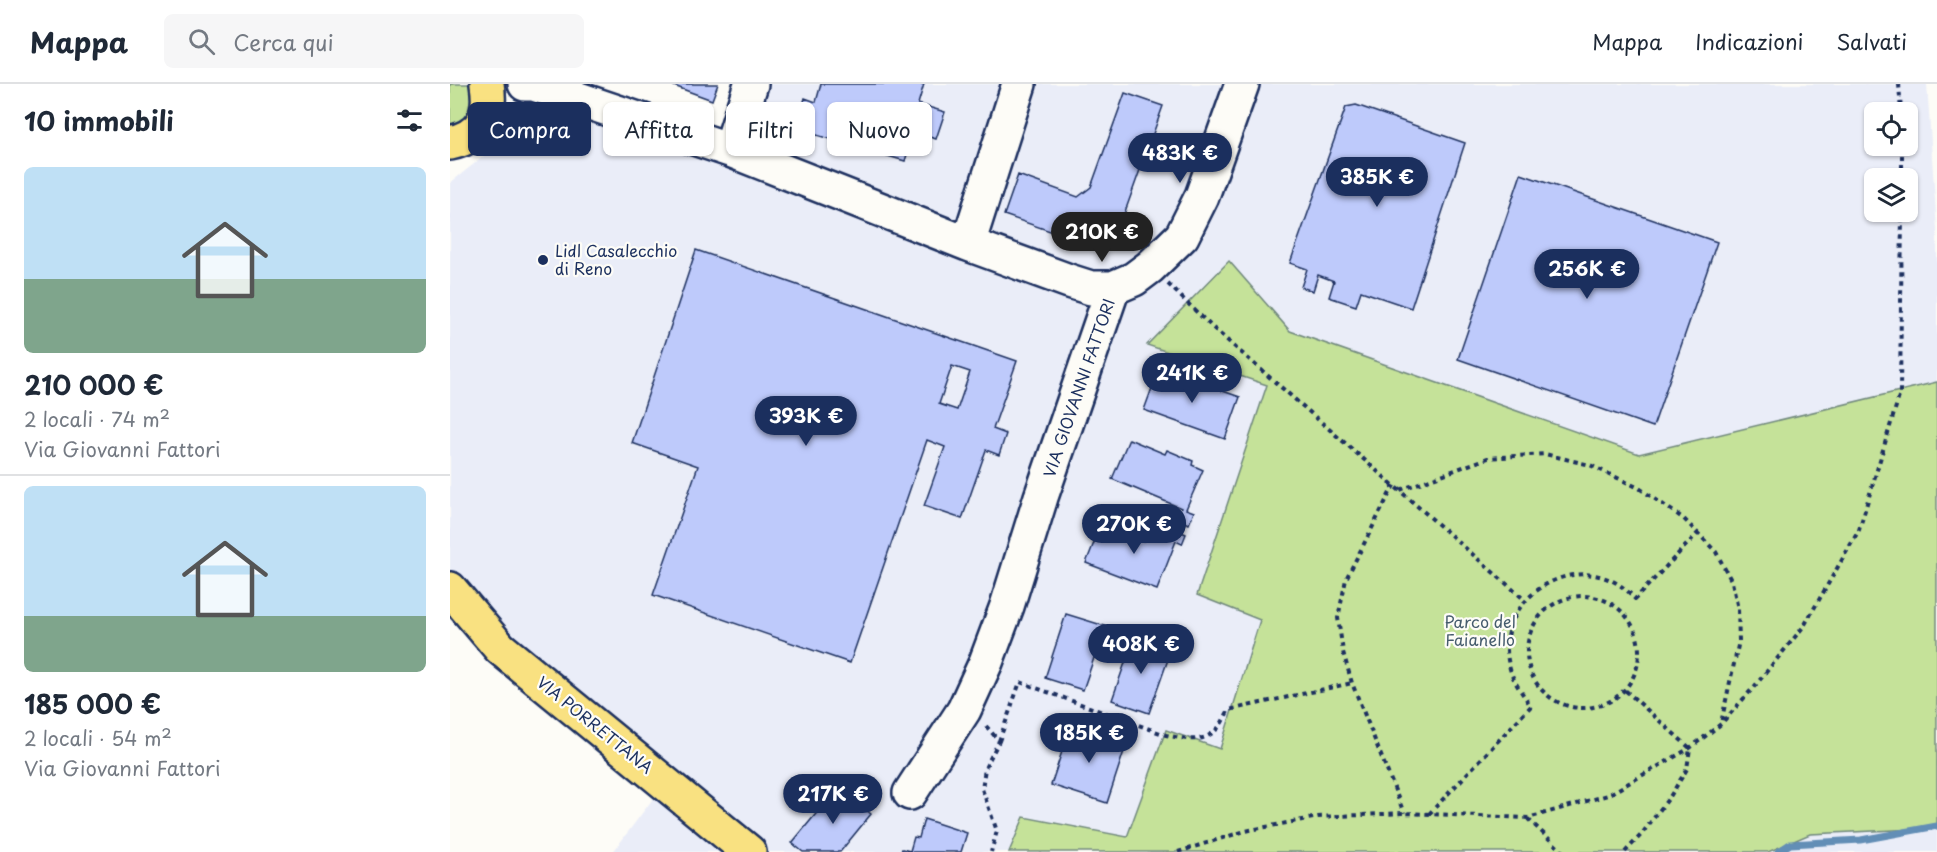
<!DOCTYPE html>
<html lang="it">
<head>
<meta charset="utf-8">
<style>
  :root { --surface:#fff; --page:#f6f6f7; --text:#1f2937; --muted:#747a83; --line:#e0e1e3; --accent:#1b2f5e }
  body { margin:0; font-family:"Playpen Sans",sans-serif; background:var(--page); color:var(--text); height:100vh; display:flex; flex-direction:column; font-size:22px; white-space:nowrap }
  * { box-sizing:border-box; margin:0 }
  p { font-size:20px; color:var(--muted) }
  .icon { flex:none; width:33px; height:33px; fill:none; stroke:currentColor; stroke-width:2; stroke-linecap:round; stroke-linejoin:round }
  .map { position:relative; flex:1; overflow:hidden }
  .details { display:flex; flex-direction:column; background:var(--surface); width:450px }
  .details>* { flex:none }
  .guide { position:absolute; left:18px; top:18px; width:570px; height:54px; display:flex; gap:12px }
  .fabs { position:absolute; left:1414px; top:18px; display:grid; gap:12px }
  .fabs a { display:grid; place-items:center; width:54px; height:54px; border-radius:9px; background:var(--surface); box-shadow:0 2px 4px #0004; font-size:30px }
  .price { position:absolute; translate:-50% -51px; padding:0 14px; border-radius:21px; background:var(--accent); color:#fff; font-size:20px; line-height:39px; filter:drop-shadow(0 2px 3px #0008) }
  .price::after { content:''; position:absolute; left:50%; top:36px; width:18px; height:14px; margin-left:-9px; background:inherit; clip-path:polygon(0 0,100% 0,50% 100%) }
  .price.on { background:#222; color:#fff }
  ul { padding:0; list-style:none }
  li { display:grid; align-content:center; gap:12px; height:318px; padding:0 24px }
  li+li { border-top:2px solid var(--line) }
  li span { display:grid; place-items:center; height:186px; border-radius:9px; color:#555 }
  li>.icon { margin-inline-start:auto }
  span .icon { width:108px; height:108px; fill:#fffc; stroke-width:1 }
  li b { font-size:26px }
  h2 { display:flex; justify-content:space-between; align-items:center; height:72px; padding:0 24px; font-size:26px }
  .tag { padding:0 21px; border-radius:9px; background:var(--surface); box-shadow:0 2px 4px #0004; font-size:21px; line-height:54px }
  .tag.on { background:var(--accent); color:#fff }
  header { display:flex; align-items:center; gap:36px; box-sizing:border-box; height:84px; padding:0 30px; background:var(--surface); border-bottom:2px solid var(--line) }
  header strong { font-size:28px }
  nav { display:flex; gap:33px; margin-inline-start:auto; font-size:21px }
  .search { width:420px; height:54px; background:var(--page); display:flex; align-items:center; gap:15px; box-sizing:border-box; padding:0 21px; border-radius:9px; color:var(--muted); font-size:22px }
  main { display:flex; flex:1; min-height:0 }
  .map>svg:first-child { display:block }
  .built { fill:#eaedf8; fill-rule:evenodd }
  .green { fill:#c5e299; stroke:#70887c; stroke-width:1.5 }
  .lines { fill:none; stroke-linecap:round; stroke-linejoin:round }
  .stream { stroke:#628eb6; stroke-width:7 }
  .building { fill:#becafb; stroke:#1b2f5e; stroke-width:1.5; fill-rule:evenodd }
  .minor-casing { stroke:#1b2f5e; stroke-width:38 }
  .major-casing { stroke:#1b2f5e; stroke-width:38 }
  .path { stroke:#1b2f5e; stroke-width:4; stroke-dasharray:4.5 4.5; stroke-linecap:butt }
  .minor { stroke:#fdfcf7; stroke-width:33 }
  .major { stroke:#f9e181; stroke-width:33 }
  .poi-dot { fill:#1b2f5e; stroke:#fdfcf7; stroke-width:2 }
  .labels { text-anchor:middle; stroke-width:4.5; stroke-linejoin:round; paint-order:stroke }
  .poi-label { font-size:16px; fill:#1b2f5e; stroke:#fdfcf7; text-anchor:start }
  .street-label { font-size:16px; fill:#1b2f5e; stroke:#fdfcf7 }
  .park-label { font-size:16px; fill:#465c6d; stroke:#fdfcf7 }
</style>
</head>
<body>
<header>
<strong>Mappa</strong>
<div class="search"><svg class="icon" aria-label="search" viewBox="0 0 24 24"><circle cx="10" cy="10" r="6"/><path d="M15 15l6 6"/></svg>Cerca qui</div>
<nav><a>Mappa</a><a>Indicazioni</a><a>Salvati</a></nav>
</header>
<main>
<section class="details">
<h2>10 immobili<svg class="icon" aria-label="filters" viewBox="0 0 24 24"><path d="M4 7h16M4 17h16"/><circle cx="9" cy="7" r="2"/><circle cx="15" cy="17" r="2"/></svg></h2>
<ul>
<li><span style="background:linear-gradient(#bfe0f5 60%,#7fa58c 0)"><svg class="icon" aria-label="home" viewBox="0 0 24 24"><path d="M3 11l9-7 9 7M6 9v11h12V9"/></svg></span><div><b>210 000 €</b><p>2 locali · 74 m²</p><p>Via Giovanni Fattori</p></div></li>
<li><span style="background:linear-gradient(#bfe0f5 70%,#7fa58c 0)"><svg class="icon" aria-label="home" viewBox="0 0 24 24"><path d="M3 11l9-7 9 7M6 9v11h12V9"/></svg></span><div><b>185 000 €</b><p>2 locali · 54 m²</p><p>Via Giovanni Fattori</p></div></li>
</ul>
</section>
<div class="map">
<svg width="1487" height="768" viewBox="0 0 1487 768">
  <rect width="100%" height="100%" fill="#fdfcf7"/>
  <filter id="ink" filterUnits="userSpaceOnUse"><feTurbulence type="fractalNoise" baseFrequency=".0167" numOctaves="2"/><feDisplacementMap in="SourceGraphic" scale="12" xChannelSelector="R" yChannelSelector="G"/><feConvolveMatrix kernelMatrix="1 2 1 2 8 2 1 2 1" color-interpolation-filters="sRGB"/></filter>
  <g filter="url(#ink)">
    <!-- built -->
    <path class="built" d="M288 0H1477L1487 146V298L1189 370 840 247 779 177 697 261 817 301 747 511 810 536 770 666 716 646 677 753 574 733 559 768H163L217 696 0 499V99L49 60 91 13 262 68ZM1425 28H1458V62H1425ZM1425 94H1458V128H1425Z
      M1487 744V768H1318L1360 750Z"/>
    <!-- green -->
    <path class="green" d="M0 0H19C30 17 20 38 0 41Z
      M779 177 840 247 1189 370 1487 298V744L1360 750 1318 768H559L574 733 677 753 716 646 770 665 810 536 747 511 817 301 697 261Z"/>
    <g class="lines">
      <!-- stream -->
      <path class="stream" d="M1328 768 1340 760 1411 756 1487 742"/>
    </g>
    <!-- building -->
    <path class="building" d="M225 0H268L262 16 224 2Z
      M371 0H474L468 20 495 28 486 55 464 48 455 77 346 45 355 14 366 18Z
      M675 9 713 22 667 150 649 149 626 156 554 131 568 91 628 113 641 103Z
      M906 21 1015 59 961 224 911 207 906 222 879 213 884 197 868 191 863 207 851 203 857 185 840 179 896 23Z
      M1071 90 1267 158 1203 343 1008 275Z
      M246 166 567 277 543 345 556 350 549 371 536 366 512 435 474 422 495 363 477 356 400 579 203 511 248 382 182 359ZM502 282 520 288 507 326 489 320Z
      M709 285 790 313 775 355 694 326Z
      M679 355 715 370 717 366 743 377 742 381 753 386 736 425 744 428 739 440 726 435 731 424 662 395Z
      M651 441 694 457 698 447 718 454 722 444 736 450 732 460 726 457 707 506 636 479Z
      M616 530 655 542 633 606 595 594Z
      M684 553 721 567 699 629 662 616Z
      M621 640 677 658 657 719 601 701Z
      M388 703 421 730 390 768H353L342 759Z
      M474 735 517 749 511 768H451L452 765 460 767 464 753 469 754Z"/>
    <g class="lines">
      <!-- minor casing -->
      <g class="minor-casing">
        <path id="minor" d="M75 0H84L280 66 518 160 619 197 641 204H663L591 413 557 522 536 578 514 626 460 709
          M280 66 301 0
          M518 160 569 0
          M663 204 684 195 700 183 732 152 752 112 792 0"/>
      </g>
      <!-- major casing -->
      <g class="major-casing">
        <path id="major" d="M0 59C33 52 42 31 37 0
          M0 505 50 564 299 768"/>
      </g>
      <!-- path -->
      <path class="path" d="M1449 0 1451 28
        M1452 62V94
        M718 200 762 243 1075 516
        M944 401 896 495 888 534 893 568 902 599 954 729
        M950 406 1038 374 1095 370 1140 381 1189 404 1234 435 1266 468 1282 498 1288 525 1289 557 1271 639
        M1077 568a56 56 0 1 1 112 0a56 56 0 1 1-112 0Z
        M536 642 549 657 535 684 532 705 547 747 541 768
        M549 657 570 598 716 651C734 655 752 660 766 646 772 641 775 632 779 626L902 599
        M979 730 1081 622C1072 609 1062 596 1059 581 1042 510 1137 457 1185 515L1249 448
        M1078 735 1113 768
        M728 768 795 747 868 733 954 729 1078 734 1158 711 1240 664 1271 640 1304 603 1354 542 1409 446 1450 309 1452 128
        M1175 768 1191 751 1221 711 1237 685 1240 664 1175 606"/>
      <!-- minor -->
      <use href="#minor" class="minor"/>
      <!-- major -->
      <use href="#major" class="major"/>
    </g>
  </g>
  <!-- markers -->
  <circle class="poi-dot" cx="93" cy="176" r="6"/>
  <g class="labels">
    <!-- poi labels -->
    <g class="poi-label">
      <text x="105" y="173">Lidl Casalecchio<tspan x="105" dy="18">di Reno</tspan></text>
    </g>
    <!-- street labels -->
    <g class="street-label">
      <text transform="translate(629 304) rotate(-71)" y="6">VIA GIOVANNI FATTORI</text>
      <text transform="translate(145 641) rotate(39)" y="6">VIA PORRETTANA</text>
    </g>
    <!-- park labels -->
    <g class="park-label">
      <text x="1030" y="544">Parco del<tspan x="1030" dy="18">Faianello</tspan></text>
    </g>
  </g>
</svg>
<div class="fabs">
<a><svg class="icon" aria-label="locate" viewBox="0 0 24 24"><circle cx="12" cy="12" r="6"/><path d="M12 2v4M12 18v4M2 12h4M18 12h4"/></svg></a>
<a><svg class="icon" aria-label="layers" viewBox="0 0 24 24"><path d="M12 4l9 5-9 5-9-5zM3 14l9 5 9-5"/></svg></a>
</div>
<b class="price" style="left:730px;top:100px">483K €</b>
<b class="price" style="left:927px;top:124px">385K €</b>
<b class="price on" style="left:652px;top:179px">210K €</b>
<b class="price" style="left:1137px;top:216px">256K €</b>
<b class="price" style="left:742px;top:320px">241K €</b>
<b class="price" style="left:356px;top:363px">393K €</b>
<b class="price" style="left:684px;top:471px">270K €</b>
<b class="price" style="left:691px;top:591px">408K €</b>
<b class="price" style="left:639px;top:680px">185K €</b>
<b class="price" style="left:383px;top:741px">217K €</b>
<div class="guide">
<a class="tag on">Compra</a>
<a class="tag">Affitta</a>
<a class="tag">Filtri</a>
<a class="tag">Nuovo</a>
</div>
</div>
</main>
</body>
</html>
